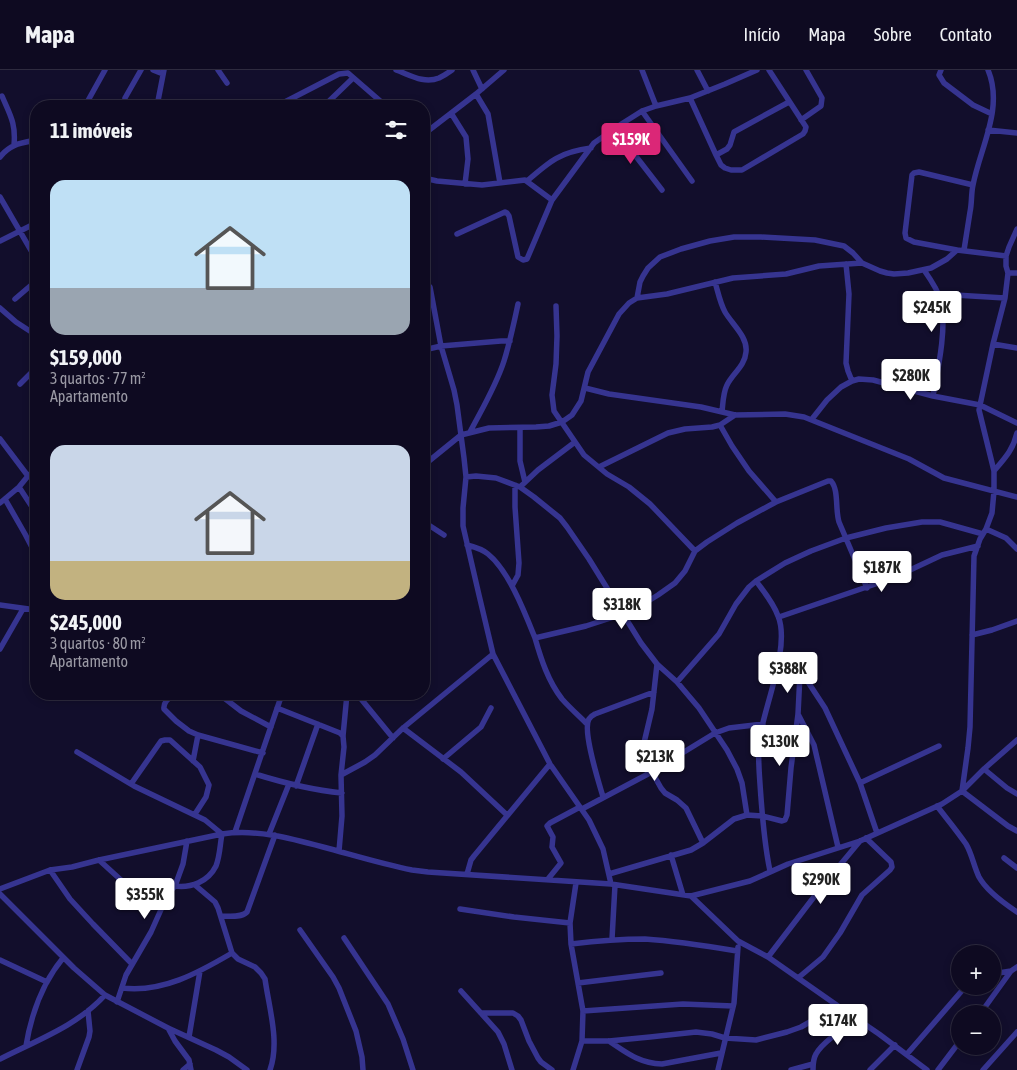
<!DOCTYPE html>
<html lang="pt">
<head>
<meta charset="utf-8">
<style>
  :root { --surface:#0e0a21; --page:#17132a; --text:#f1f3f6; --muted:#9b9aa5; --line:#2e2b3f; --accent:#db2777 }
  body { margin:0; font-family:"Asap Condensed",sans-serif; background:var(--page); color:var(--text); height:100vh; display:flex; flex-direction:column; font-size:19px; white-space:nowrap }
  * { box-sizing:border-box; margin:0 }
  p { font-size:16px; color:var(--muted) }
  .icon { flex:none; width:28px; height:28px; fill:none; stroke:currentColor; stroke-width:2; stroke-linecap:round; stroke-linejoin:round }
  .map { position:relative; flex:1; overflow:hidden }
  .drawer { position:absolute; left:30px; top:30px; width:400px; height:600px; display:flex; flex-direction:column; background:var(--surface); border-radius:20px; box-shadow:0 2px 8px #0003,0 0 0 1px var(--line) }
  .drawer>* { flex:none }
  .buttons { position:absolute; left:951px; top:875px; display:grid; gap:10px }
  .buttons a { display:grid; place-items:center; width:50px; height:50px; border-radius:50%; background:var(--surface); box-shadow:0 2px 8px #0003,0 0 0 1px var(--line); font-size:25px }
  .price { position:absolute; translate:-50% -42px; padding:0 11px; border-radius:5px; background:#fff; color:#222; font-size:16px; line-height:32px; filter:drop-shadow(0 1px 2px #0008) }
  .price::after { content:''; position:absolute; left:50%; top:30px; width:15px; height:11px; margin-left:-8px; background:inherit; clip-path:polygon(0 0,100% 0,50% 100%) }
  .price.current { background:var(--accent); color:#fff }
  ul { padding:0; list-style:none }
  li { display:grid; align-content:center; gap:10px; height:265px; padding:0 20px }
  li span { display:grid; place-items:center; height:155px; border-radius:15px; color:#555 }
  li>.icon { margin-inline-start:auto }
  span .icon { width:90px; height:90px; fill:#fffc; stroke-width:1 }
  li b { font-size:21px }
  h2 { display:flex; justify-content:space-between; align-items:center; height:60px; padding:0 20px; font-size:21px }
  header { display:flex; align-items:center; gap:30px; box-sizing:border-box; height:70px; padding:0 25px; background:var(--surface); border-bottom:1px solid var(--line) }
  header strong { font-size:24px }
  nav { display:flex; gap:28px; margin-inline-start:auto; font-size:18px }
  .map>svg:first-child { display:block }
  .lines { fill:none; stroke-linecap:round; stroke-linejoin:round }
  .minor { stroke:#363490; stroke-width:5.5 }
</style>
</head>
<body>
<header>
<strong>Mapa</strong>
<nav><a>Início</a><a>Mapa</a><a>Sobre</a><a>Contato</a></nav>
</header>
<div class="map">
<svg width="1017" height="1000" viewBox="0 0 1017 1000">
  <rect width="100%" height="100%" fill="#120e2c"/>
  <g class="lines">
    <!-- minor -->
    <path class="minor" d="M153 0 163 4
      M218 0 227 13
      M396 0C410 5 424 14 439 8 443 6 448 3 452 0
      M473 0 482 19
      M642 0 656 36
      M697 0 708 21
      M941 0 939 5 944 13 973 35 992 44
      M476 24 488 44 500 113
      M2 26C10 45 16 53 14 75
      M125 28 141 0
      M690 28 716 85 721 95 725 98 731 100H742L803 64 805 61 806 57 769 0
      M85 36 105 0
      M157 36 164 0
      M277 36 339 4 348 3 386 36
      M324 36 353 8
      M642 41 692 111
      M451 43 466 67 468 89 465 114
      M801 50 821 36 822 28 806 0
      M614 58 662 120
      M988 60 1017 63
      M424 64 476 24 504 0
      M716 85 727 79 730 75 734 62 789 32
      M0 87C10 74 21 73 36 70
      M424 108 437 111 482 115 525 110 552 130
      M527 111C550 91 560 82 591 78
      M0 127 36 189
      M457 164 505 142 507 143 509 146 518 187 523 190 527 189 552 130 594 73 623 53 642 41 656 36 690 28 725 14 757 0
      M0 171 36 153
      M957 180 914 172 906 168 905 163 912 105 914 103 919 102 973 115
      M964 180C966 167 968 155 970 142 972 133 971 124 973 115 980 78 1004 38 988 0
      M846 194 849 224 846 293 848 301 852 311
      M924 200C931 210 938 220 941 231 947 258 938 299 933 326
      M1008 203H1017
      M715 212C718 222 720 233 725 242 732 254 748 267 746 282 745 296 732 304 727 315 723 323 723 333 722 342
      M430 217 441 276 454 320 457 335 464 388 466 407 463 438V456L479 525 493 584 550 694 589 750 603 779 611 814
      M938 224 1005 228
      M637 228 640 212 643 206 648 198 660 187 681 179 710 171 734 167H761L815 170 844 176 853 183 862 193
      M15 229 36 211
      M556 236 557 266 556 294 552 325 554 341 584 385 607 404 629 417 650 434 695 481
      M0 238 16 252 36 265
      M993 274 1017 278
      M424 280 441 276 501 271H510
      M20 314 36 298
      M585 318 609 324 701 337 735 345 785 344 804 347 909 389 944 408 1017 427
      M36 341 35 346 36 348
      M812 349 827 330 841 317 852 311 859 309 873 310 933 326 980 335 1017 353
      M720 355 732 376 749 401 776 432
      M520 358V391L525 412
      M470 362C482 339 496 316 504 291 510 272 514 253 518 234
      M0 369 28 406
      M424 395 461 365 489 358 536 357 549 356 562 352 572 345 581 331 588 302 619 244 629 233 637 228 667 224 733 208 786 204 819 196 862 193 880 201 887 203 894 204 908 203 931 198 947 189 957 180 1006 186
      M599 397 668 363 685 359 712 357 720 355 735 345
      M994 401C1005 388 1013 380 1017 363
      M466 407 476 406 496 408 520 417 534 427 560 448 567 457 589 489 641 573 657 594 677 612 699 638 727 680 737 699 742 713 747 745
      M19 417 36 443
      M520 417 538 400 575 372
      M5 429 25 464 36 485
      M0 433 19 417 28 406 36 399
      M424 452 444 465
      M986 459 1006 468 1017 479
      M467 475C475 477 482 479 488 484 509 501 525 543 535 568L586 556 623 544 645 533 658 525 675 513 685 501 695 481 707 472 737 453 776 432 828 411H831C839 420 835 439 839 452L867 518
      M756 511C764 522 773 532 778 546 791 577 763 639 759 672 758 686 759 701 760 714 762 744 764 773 770 801
      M512 516 518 505 519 493 515 437V415
      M0 535 36 540
      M779 547 893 508 942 485 978 476
      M972 565 992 560 1017 551
      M535 568C541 589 548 611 562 629 570 638 579 646 587 654
      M0 579 23 539
      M780 584 808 612 825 638 860 713 877 763
      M677 612 719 564 736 534 749 517 756 511 785 493 811 481 846 468 886 458 922 452H940L983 464
      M174 624C169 628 163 632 164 639L176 651 189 661 198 665 263 683
      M219 624 241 641 271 657
      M357 624 393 668
      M277 638 340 663 343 666
      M798 644 814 675 838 777
      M403 658 461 702 507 745
      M77 682 134 716 205 750 222 764C220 774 220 786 216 796 208 812 191 818 175 816
      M443 689 481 657 491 638
      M193 691 198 665
      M984 699 1007 718 1017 724
      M652 702 661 718 665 723 677 730 686 738 703 773
      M255 704C284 713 312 720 342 723
      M648 704 643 677 652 639 657 594
      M341 705 344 677 343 666 347 624
      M860 713 939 676
      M131 714 161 671 165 670H170L200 697 209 715 206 727 195 744
      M296 716 318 654
      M962 721 968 678 970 657 974 486 980 469 986 459 992 443 994 421V401L979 340 993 274 1005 228 1008 203 1006 196V186L1009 177 1017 159
      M962 721 1008 756 1017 761
      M603 727C599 713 582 660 589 649 591 646 593 645 595 644L654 622
      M937 736C947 749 957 761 966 774 972 784 974 797 979 807 986 820 1005 834 1017 842
      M582 739 648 704 715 663 729 658 763 654
      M235 762 282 624
      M269 764 289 714
      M339 781 342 746 341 705 365 692 375 685 403 658 493 584
      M671 785 683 825
      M1004 788 1017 798
      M99 790 121 810 133 816 168 824
      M50 800 70 829 93 854 132 894
      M467 804 471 790 474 786 550 694
      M609 804 691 780 703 773 734 749 747 745 762 746 782 751 785 750 787 745 791 698 798 644 800 604
      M548 809 561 793 552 777 553 767 547 756 550 753 580 737
      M195 815 215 832 218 838 232 883 238 889 255 897 261 903 265 909C269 938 280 972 270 1000
      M0 819 50 800 72 797 99 790 222 764C256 759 290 768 323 777 353 785 382 794 412 800L428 802 611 814 691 826 750 811 788 794 860 771 942 734 962 721 984 699 1017 670
      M0 824 74 898 105 925 168 958 216 980 229 987 247 1000
      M691 826 738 871 768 887 838 936 879 964 927 1000
      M460 839 514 847 570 853
      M221 846C229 846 241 848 247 842L275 765
      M300 860 333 907 339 918 356 961 362 987 363 1000
      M344 868 388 934 403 969 413 1000
      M612 869 615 815
      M571 874C596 871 620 869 645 869 676 871 707 876 737 881
      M768 887 820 819 860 771
      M0 890 47 912
      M992 904 1011 901
      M798 908 823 887 840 863 862 825 890 800 892 797 891 792 866 768
      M578 913 661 903
      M122 918C162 923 198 903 232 883
      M461 921 498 962 504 974 512 1000
      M117 932 126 905 151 862 168 824 175 816 183 794 187 771
      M583 941 683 934 733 936
      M481 943H513L518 946 521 950 529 971 538 988 541 992 552 1000
      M980 944 1011 901 1017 897
      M168 958 175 971 189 990 191 1000
      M189 967 200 901
      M582 971H609L650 967 696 962 712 964 725 968 756 970 787 962 801 957 838 936
      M609 971C627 983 639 993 662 994L721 983
      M26 976C31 945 43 912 63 888
      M907 984 966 916
      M0 989C37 970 77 956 105 925
      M77 1000 89 967 90 961 88 941
      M183 1000 190 994
      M573 1000 582 971 583 941 571 874 570 853 576 813
      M718 1000 734 933 738 877
      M791 1000 813 994
      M813 1000C813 994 813 989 816 984 823 971 845 958 858 949
      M870 1000 895 975
      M938 1000 960 971
      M983 1000 1017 962"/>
  </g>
</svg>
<div class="buttons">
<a>+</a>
<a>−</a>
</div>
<b class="price current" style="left:631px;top:95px">$159K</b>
<b class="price" style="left:932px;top:263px">$245K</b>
<b class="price" style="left:911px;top:331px">$280K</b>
<b class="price" style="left:882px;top:523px">$187K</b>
<b class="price" style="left:622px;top:560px">$318K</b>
<b class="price" style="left:788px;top:624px">$388K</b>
<b class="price" style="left:780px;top:697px">$130K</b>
<b class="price" style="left:655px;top:712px">$213K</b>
<b class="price" style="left:821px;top:835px">$290K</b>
<b class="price" style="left:145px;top:850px">$355K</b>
<b class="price" style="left:838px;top:976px">$174K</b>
<section class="drawer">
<h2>11 imóveis<svg class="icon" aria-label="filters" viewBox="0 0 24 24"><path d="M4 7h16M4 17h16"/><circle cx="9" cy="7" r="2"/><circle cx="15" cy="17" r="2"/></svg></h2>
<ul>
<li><span style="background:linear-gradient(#bfe0f5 70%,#9aa5b1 0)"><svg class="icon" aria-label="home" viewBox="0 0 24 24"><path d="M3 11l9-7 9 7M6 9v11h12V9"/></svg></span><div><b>$159,000</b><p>3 quartos · 77 m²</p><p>Apartamento</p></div></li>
<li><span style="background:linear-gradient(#c9d6e8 75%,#c2b280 0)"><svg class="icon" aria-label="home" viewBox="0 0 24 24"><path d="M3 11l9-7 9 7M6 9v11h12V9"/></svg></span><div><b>$245,000</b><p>3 quartos · 80 m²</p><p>Apartamento</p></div></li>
</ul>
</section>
</div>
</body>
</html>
